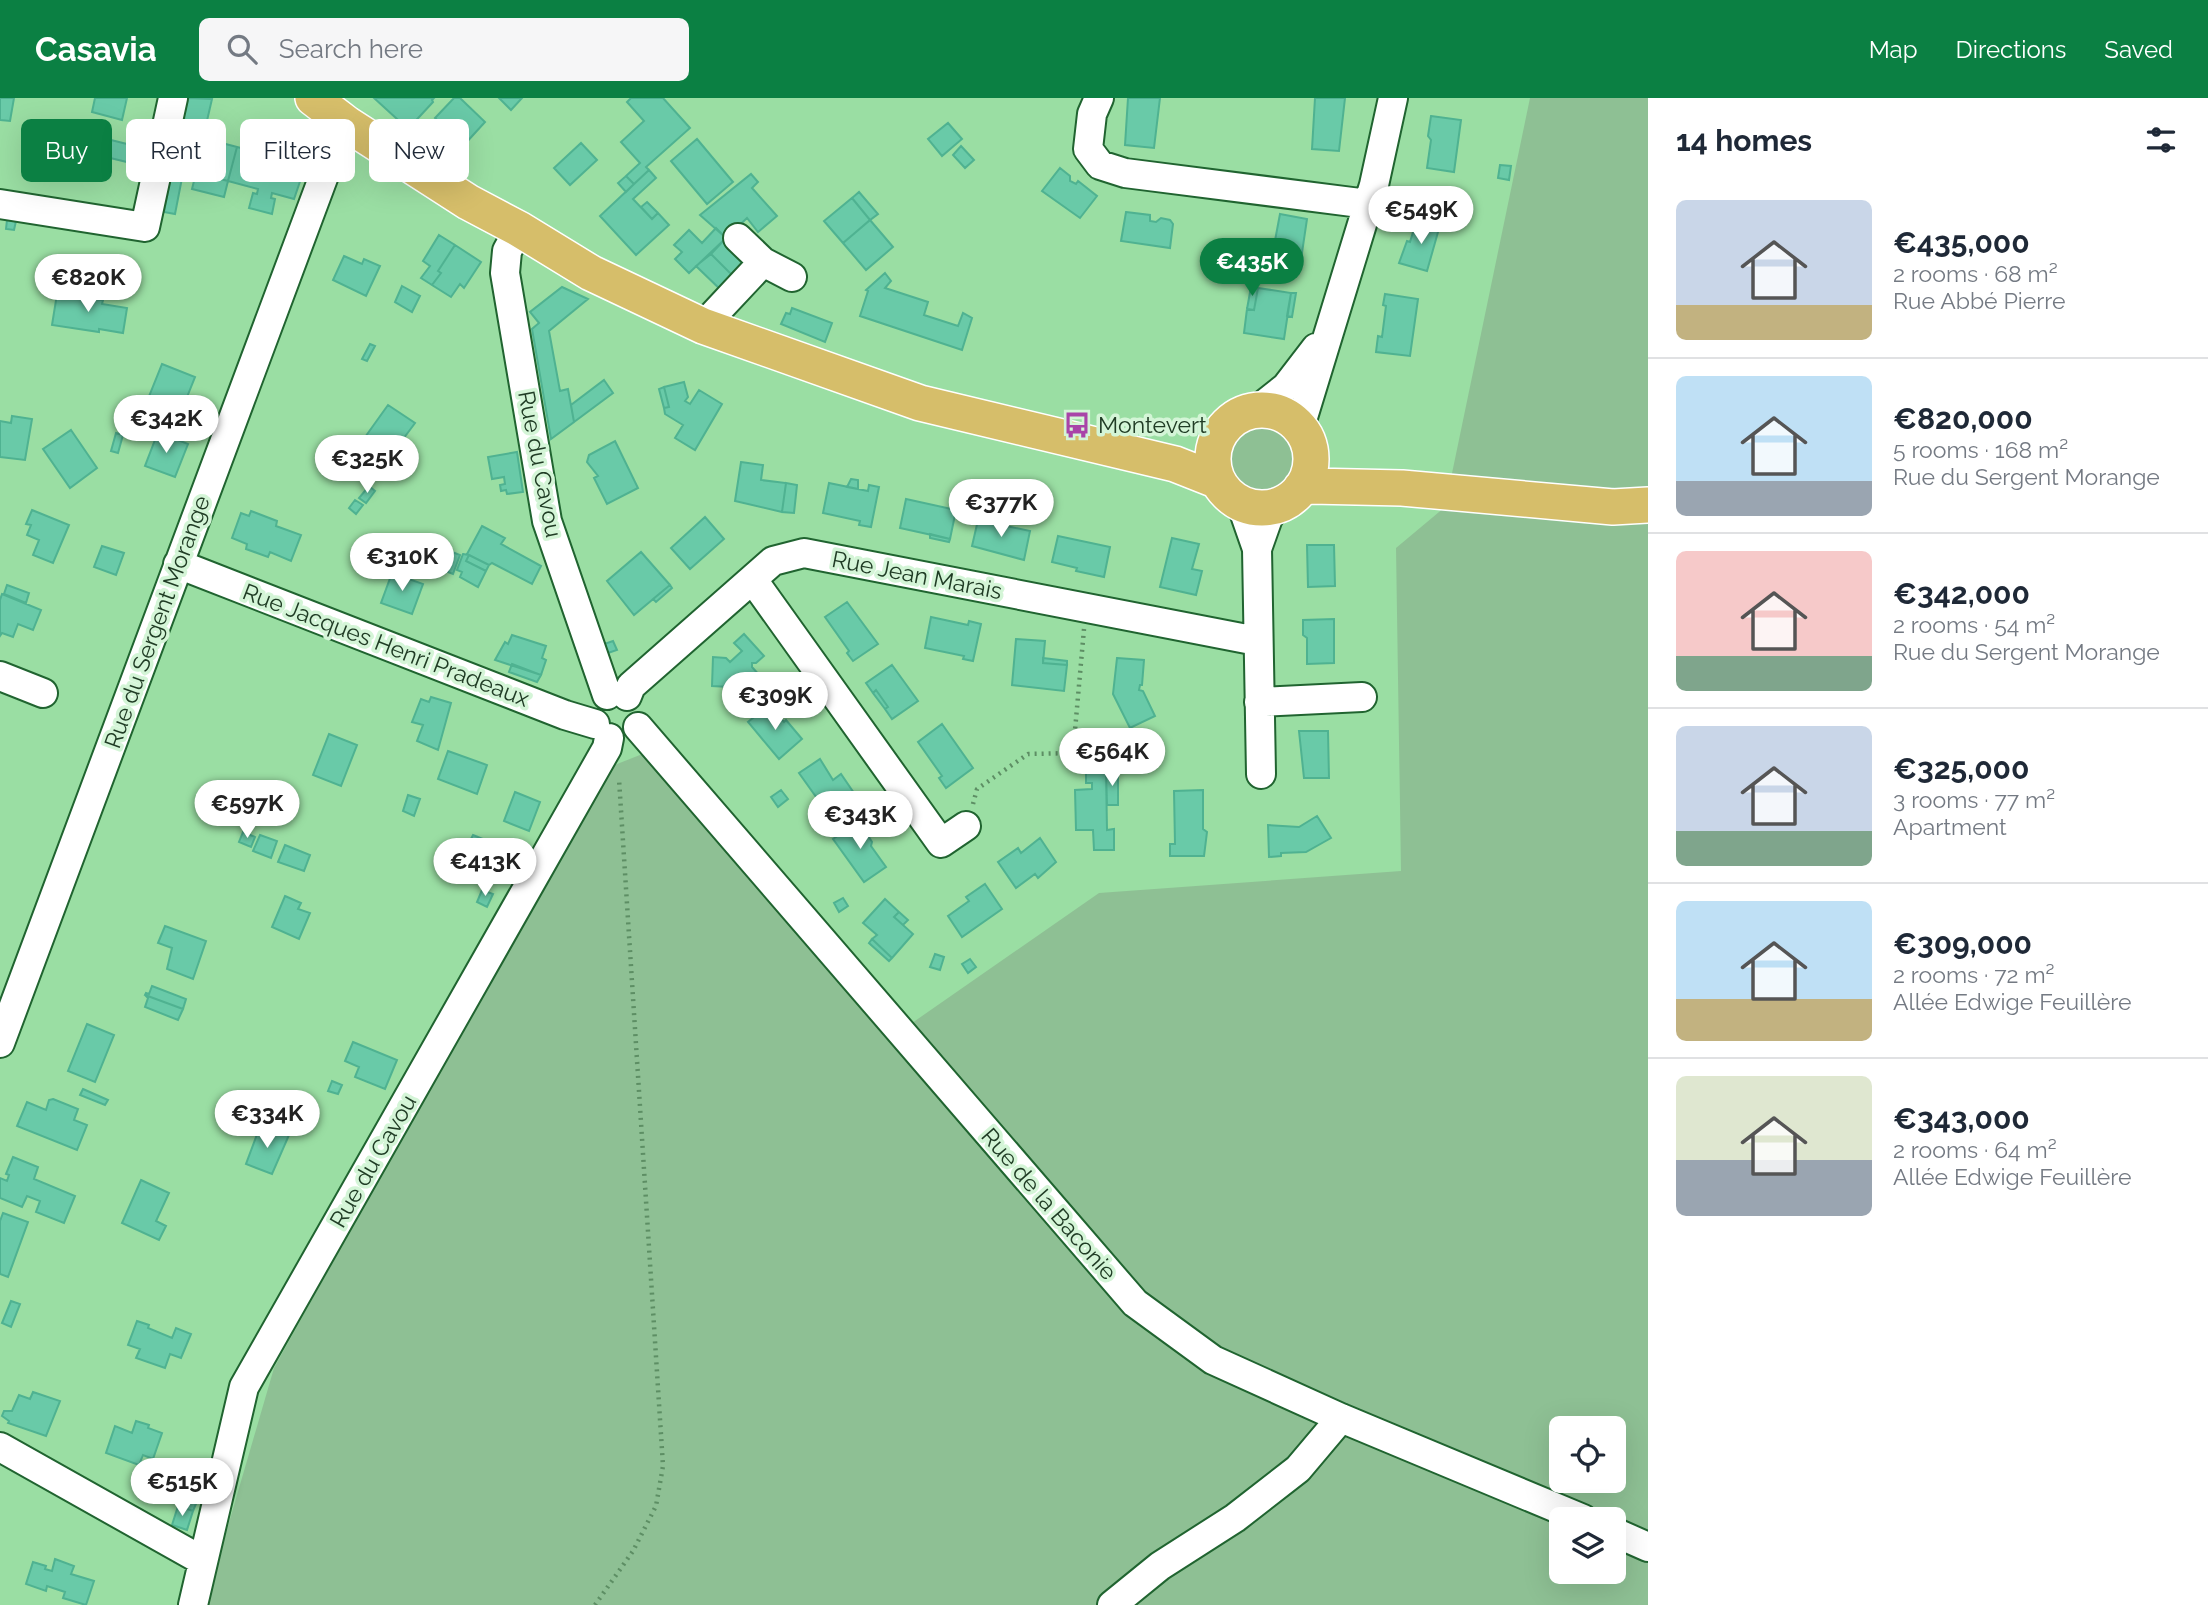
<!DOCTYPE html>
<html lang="en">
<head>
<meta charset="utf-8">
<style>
  :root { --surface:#fff; --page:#f6f6f7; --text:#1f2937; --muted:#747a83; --line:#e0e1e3; --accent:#0b8043 }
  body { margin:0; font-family:Raleway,sans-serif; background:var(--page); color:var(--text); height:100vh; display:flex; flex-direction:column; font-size:26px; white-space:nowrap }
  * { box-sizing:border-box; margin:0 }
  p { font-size:23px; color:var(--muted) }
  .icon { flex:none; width:38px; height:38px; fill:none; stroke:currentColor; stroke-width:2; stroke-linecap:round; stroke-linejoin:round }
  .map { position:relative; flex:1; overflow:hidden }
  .details { display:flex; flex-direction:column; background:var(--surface); width:560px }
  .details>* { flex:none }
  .guide { position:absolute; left:21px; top:21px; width:665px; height:63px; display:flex; gap:14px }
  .fabs { position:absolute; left:1549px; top:1318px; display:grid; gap:14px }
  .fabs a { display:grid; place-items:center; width:77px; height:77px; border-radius:10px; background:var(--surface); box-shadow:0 7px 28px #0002; font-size:35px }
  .price { position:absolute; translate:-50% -60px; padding:0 16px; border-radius:24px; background:#fff; color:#222; font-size:23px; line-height:46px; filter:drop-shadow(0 2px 4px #0008) }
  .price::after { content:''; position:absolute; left:50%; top:42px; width:21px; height:16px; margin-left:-10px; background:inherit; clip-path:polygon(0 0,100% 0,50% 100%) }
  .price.active { background:var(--accent); color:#fff }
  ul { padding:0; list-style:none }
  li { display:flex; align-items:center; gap:21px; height:175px; padding:0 28px }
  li+li { border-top:2px solid var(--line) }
  li span { display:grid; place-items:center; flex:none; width:196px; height:140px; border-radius:10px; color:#555 }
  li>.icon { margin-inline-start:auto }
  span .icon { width:84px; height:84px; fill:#fffc; stroke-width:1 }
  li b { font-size:30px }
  h2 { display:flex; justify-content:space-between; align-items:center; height:84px; padding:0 28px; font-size:30px }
  .pill { padding:0 24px; border-radius:10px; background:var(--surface); box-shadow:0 7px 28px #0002; font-size:24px; line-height:63px }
  .pill.active { background:var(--accent); color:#fff }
  header { display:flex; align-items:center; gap:42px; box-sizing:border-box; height:98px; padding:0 35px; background:var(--accent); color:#fff }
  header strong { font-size:33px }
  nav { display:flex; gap:38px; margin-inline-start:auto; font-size:24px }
  .search { width:490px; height:63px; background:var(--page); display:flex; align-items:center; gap:18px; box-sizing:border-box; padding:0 24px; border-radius:10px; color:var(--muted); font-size:26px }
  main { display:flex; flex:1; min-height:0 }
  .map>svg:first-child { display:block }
  .green { fill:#8ec094; fill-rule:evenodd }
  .building { fill:#69caa8; stroke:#4fb291; stroke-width:2 }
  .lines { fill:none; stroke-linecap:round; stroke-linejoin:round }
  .minor-casing { stroke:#206430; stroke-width:32 }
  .major-casing { stroke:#fff; stroke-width:38 }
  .path { stroke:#5d8e64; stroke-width:4.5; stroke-dasharray:2 5; stroke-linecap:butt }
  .minor { stroke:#fff; stroke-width:28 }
  .major { stroke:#d6be6a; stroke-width:35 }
  .labels { text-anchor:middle; stroke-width:7; stroke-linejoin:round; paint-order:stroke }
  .poi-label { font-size:23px; fill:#203c25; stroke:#d4f5d7; text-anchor:start }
  .street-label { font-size:23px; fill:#203c25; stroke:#d4f5d7 }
</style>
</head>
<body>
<header>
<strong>Casavia</strong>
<div class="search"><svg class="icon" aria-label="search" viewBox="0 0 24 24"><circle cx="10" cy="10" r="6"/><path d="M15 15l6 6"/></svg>Search here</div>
<nav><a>Map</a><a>Directions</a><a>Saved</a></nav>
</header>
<main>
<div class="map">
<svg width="1648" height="1507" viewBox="0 0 1648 1507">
  <rect width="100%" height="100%" fill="#9adea3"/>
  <!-- green -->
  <path class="green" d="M1530 0H1648V1507H208L214 1476 274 1270 526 815 612 668 645 655 889 941 1099 795 1401 773 1396 450 1445 409ZM1561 1330H1614V1382H1561ZM1561 1421H1614V1474H1561Z
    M1227 360a33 33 0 1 1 66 0a33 33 0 1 1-66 0Z"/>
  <!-- building -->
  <path class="building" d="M0 0H14L10 23 0 22Z
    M95 0H127L122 22 92 14Z
    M188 0 212 1 206 27 183 21Z
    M374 0H434L432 2 433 4 408 31Z
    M454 0H460L485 24 464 47 435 20Z
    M499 0H522L511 12Z
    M631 0H663L690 30 646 69 649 72 634 86 626 78 640 65 621 44 644 23 627 4Z
    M1128 0H1160L1154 50 1125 47Z
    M1315 0H1345L1339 53 1312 51Z
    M1431 18 1461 22 1454 74 1427 70 1431 42 1428 38Z
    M948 25 962 41 942 58 928 41Z
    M188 36 237 49 228 83 193 74 182 61Z
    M107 41 139 49 135 66 102 58Z
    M697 41 733 84 707 106 671 63Z
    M581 45 597 62 570 87 554 70Z
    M961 48 974 62 965 70 953 57Z
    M237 49 306 66 294 101 272 95 271 100 275 101 272 116 249 110 253 95 257 96 258 91 228 83Z
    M1500 67 1511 68 1509 82 1498 80Z
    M1060 70 1070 78V83L1076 86 1078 83 1097 98 1080 120 1042 93Z
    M172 72 183 75 175 116 164 114Z
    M649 72 656 80 633 101 652 121 658 115 669 127 636 157 600 118Z
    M196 75 228 83 224 99 192 91Z
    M751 76 758 84 752 90 777 118 758 134 747 120 726 140 700 117Z
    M626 78 634 86 626 94 618 85Z
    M859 94 878 116 870 122 852 100Z
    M852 100 870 122 843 145 824 123Z
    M647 104 658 115 652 121 641 109Z
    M1126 114 1150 117V123L1156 124 1161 120 1170 122 1173 126 1170 150 1121 143Z
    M1280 116 1307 121 1299 175 1270 169Z
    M1417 121 1440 127 1427 173 1399 165 1407 143 1410 144Z
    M7 122 16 123 14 132 6 131Z
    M870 122 893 149 866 172 843 145Z
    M716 130 726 140 689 175 675 161 682 154 674 147 689 132 702 145Z
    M439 137 455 147 438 173 441 175 432 187 421 180 430 168 423 163Z
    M726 140 751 166 736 181 711 156Z
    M455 147 481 164 464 190 460 186 451 199 432 187 441 175 438 173Z
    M711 156 736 181 723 194 696 168Z
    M344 158 362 166 364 161 380 168 366 198 333 182Z
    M885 175 891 183 885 190 928 204 924 217 958 228 963 215 972 220 962 252 860 218 868 193 866 192Z
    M402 188 420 198 412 214 395 204Z
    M562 189 588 201 549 233 560 293 568 291 574 324 551 341 532 231 539 225 530 214Z
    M1251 189 1258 190 1254 212 1247 211Z
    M1258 190 1291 195 1284 241 1244 235 1247 211 1254 212Z
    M1291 195H1296L1292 219 1287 218Z
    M57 196 103 202 102 206 127 210 123 235 99 231V234L52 227Z
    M1385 196 1418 201 1410 258 1376 254 1378 238 1382 239 1386 208 1383 207Z
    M792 210 832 225 825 244 781 226 786 215 790 216Z
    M370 246 375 248 367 263 362 261Z
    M162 266 195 279 181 314 148 301Z
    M604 282 613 295 574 324 571 307Z
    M684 284 688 299 685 303 690 306 699 292 722 306 695 352 675 340 683 327 665 316 664 310 669 309 664 289Z
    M664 289 669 309 664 310 659 291Z
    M128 302 145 308 142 316 125 310Z
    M388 307 415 325 389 360 363 342Z
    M12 318 32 321 25 362 0 359V323L11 325Z
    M71 332 97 370 70 390 43 351Z
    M158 334 188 346 175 379 145 368Z
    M116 335 123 337 118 355 111 353Z
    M341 343 359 352 348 374 330 366Z
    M615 343 638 390 607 406 594 380 598 378 587 364 589 357Z
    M517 354 523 394 507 396 506 392 501 393 500 387 505 386 504 379 492 381 488 359Z
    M741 364 763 367 761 382 786 385 782 414 735 403Z
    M851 381 858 382V391L847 389Z
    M786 385 797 387 794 415 782 414Z
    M829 385 868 393 869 387 879 389 871 429 859 427 860 423 823 415Z
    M369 388 375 393 366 405 359 400Z
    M906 401 956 412 950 441 900 430Z
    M355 402 363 407 356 416 349 410Z
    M32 412 69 427 53 465 33 457 39 442 27 437 31 427 26 426Z
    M251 413 277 423 276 428 301 437 291 463 270 454 268 459 246 451 247 446 232 440 241 415 249 418Z
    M705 419 724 441 690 471 671 450Z
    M978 422 1030 433 1024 462 972 448Z
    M482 428 505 440 501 446 541 468 532 486 492 465 489 467 467 456Z
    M930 436 950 441 949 444 930 440Z
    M1058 438 1110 449 1104 479 1076 473 1077 470 1052 464Z
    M1172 440 1199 446 1192 471 1202 473 1196 497 1160 489Z
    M1307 447H1334L1335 488 1308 489Z
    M102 448 124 455 116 477 94 469Z
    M447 452 460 457 453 476 440 471Z
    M641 454 670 487 634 517 607 483Z
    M463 456 469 457 466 463 486 473 478 489 460 479 462 474 457 472Z
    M469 457 489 467 486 473 466 463Z
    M392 475 423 486 412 516 381 505Z
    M7 487 29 495 26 505 4 496Z
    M670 487 672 490 656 504 653 501Z
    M2 496 41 512 33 532 18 526 13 539 2 535 0 538V502Z
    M847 504 878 546 853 563 847 555 849 553 825 519Z
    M931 519 968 527 969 523 981 526 973 563 963 561 964 558 925 550Z
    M1334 521V565L1307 566V540L1303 537V522Z
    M744 536 764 558 756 565H752V569L760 578 744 593 736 583 730 589 712 588 713 559 726 560 730 564 742 553 734 545Z
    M512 537 546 548 542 560 546 562 541 577 495 562 505 544 508 546Z
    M1016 541 1045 543 1043 565 1067 567 1064 593 1012 587Z
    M613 543 617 552 608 555 604 546Z
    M1043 560 1067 563V567L1043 565Z
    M1117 560 1144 562 1142 587H1140L1139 592 1143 593 1155 618 1130 630 1113 596Z
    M512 566 541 577 537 584 509 574Z
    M892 567 918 603 892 621 885 611 888 609 876 592 873 595 866 585Z
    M876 592 888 609 885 611 873 595Z
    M431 599 451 605 438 652 417 643 423 627 412 624 421 601 429 604Z
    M769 607 784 624 786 622 802 641 779 661 748 624Z
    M942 626 973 670 946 690 939 680 942 678 918 644Z
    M1299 633H1328L1329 680H1304Z
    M329 636 357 647 341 688 313 677Z
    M448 653 487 667 477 696 438 681Z
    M820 661 833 682 841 676 856 698 829 717 799 675Z
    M1106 673 1107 732 1114 731V752H1094L1093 732H1076L1075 692 1092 691V685H1086V674Z
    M1106 673H1118V707H1107Z
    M781 692 788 701 778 709 771 699Z
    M1203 692V731L1207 734 1204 758H1170V746H1175L1174 693Z
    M515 694 540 704 529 733 504 723Z
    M408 697 420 701 414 718 403 713Z
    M1317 718 1331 740 1306 754 1281 755V758L1269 759 1268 727 1299 729Z
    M861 722 867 731 865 733 872 744 871 748 886 769 864 784 833 741Z
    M243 734 255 739 251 749 239 744Z
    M260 737 277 743 271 760 253 753Z
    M473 737 495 746 493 750 471 741Z
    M1040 740 1056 764 1038 780 1035 776 1016 790 998 764 1018 750 1021 755Z
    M285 747 310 757 304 773 278 764Z
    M985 786 1002 811 962 839 948 818 969 803 966 799Z
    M482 792 493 796 487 809 477 804Z
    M285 798 301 805 298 811 310 815 299 841 272 829Z
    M843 800 848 808 839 814 834 805Z
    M885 801 899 814 894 819 913 836 892 860 872 841 877 837 863 825Z
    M899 814 908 822 903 827 894 819Z
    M165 828 206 843 193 881 167 871 172 850 158 845Z
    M872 841 892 860 889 863 869 845Z
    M935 856 944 859 940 872 930 869Z
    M970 861 976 869 968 875 962 866Z
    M152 888 186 901 183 911 145 897 146 895 149 896Z
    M145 897 183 911 178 922 145 909 148 900Z
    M87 926 114 937 95 984 68 973Z
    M353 944 397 962 385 991 355 979 359 969 345 963Z
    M332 983 342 987 338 996 328 993Z
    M83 991 108 1002 105 1007 80 997Z
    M53 1001 78 1011 74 1022 87 1027 77 1052 17 1028 27 1004 46 1012 49 1002Z
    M272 1030 289 1037 272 1076 246 1066 259 1031 267 1034 268 1031Z
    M13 1059 38 1069 34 1081 75 1098 64 1125 36 1114 40 1103 27 1098 22 1109 0 1100V1080L7 1083 9 1077 6 1076Z
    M141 1082 169 1095 156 1123 166 1128 159 1142 122 1125Z
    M3 1115 28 1124 8 1179 0 1176V1123Z
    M11 1203 20 1206 11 1229 2 1225Z
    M137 1223 149 1227 148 1230 172 1240 176 1230 191 1236 181 1260 170 1256 165 1270 136 1260 140 1251 128 1247Z
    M33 1294 60 1303 46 1338 8 1325 9 1323 2 1318 4 1313H12L19 1297 30 1301Z
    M136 1323 149 1327 148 1330 162 1335 153 1361 143 1357 139 1367 106 1355 115 1328 132 1335Z
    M183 1395 198 1401 193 1413 178 1408Z
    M178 1408 193 1413 187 1432 172 1427Z
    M55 1461 74 1468 71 1476 94 1483 86 1507 63 1500 65 1494 47 1488 46 1493 26 1486 33 1464 46 1468 45 1471 52 1473Z"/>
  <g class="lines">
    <!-- minor casing -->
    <g class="minor-casing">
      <path id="minor" d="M1099 0 1092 16 1088 51 1100 67 1125 75 1368 106
        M0 106 145 129 173 0
        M519 131 507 153 505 175 547 423 607 597
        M738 140 763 164 792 179
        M703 228 763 164
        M1257 312 1286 289 1316 250
        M1300 329 1374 87 1393 0
        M1241 405 1257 451
        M178 466 565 617 595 626
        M753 482 941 745 966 728
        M0 578 43 595
        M627 598 631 588 773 463 804 455 1257 543
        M1259 604 1362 599
        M638 629 1135 1205 1213 1262 1341 1320 1583 1421
        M1261 676 1257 451 1268 420 1277 407
        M0 945 335 48 347 26
        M0 1349 203 1463
        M1614 1434 1648 1449
        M193 1507 244 1289 607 650 609 640
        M1112 1507 1160 1468 1235 1420 1298 1371 1341 1320"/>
    </g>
    <!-- major casing -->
    <g class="major-casing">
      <path id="major" d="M313 0 347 26 468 104 519 131 591 175 703 228 920 305 1175 366 1218 383
        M1213 361a49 49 0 1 1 98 0a49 49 0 1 1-98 0Z
        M1301 390 1311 388 1402 390 1613 409 1648 407"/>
    </g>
    <!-- path -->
    <path class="path" d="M973 706 977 691 1028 656 1073 655 1084 531
      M595 1507 633 1453 656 1408 663 1368 619 681"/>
    <!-- minor -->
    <use href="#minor" class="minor"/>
    <!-- major -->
    <use href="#major" class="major"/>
  </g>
  <!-- icons -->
  <defs>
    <g id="bus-bare" transform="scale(2.1)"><path d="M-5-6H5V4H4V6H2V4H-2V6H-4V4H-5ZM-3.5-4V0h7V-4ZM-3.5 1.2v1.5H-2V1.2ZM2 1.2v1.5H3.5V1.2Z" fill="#a944a8" stroke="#d4f5d7" stroke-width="2.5" paint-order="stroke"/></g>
  </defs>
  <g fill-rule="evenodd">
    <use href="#bus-bare" x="1077" y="327"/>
  </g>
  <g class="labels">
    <!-- poi labels -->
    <g class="poi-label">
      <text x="1098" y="335">Montevert</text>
    </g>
    <!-- street labels -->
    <g class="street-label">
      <text transform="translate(540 366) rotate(79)" y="8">Rue du Cavou</text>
      <text transform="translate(917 477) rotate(11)" y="8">Rue Jean Marais</text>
      <text transform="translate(157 524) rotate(-70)" y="8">Rue du Sergent Morange</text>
      <text transform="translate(386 547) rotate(21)" y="8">Rue Jacques Henri Pradeaux</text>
      <text transform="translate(373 1063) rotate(-60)" y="8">Rue du Cavou</text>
      <text transform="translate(1049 1106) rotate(49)" y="8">Rue de la Baconie</text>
    </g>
  </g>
</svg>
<div class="fabs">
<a><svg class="icon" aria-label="locate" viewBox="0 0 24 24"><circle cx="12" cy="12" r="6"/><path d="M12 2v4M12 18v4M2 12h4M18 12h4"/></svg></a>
<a><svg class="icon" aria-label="layers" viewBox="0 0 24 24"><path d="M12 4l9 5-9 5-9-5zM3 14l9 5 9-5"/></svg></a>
</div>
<b class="price" style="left:1421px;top:148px">€549K</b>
<b class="price active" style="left:1252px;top:200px">€435K</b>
<b class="price" style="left:88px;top:216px">€820K</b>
<b class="price" style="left:166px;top:357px">€342K</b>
<b class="price" style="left:367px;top:397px">€325K</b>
<b class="price" style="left:1001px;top:441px">€377K</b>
<b class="price" style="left:402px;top:495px">€310K</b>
<b class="price" style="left:775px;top:634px">€309K</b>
<b class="price" style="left:1112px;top:690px">€564K</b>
<b class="price" style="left:247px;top:742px">€597K</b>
<b class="price" style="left:860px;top:753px">€343K</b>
<b class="price" style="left:485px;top:800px">€413K</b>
<b class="price" style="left:267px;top:1052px">€334K</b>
<b class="price" style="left:182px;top:1420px">€515K</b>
<div class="guide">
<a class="pill active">Buy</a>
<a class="pill">Rent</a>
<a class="pill">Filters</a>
<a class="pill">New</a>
</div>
</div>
<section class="details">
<h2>14 homes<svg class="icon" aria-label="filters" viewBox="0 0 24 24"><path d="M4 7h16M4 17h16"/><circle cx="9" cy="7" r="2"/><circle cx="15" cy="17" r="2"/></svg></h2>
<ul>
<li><span style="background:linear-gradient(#c9d6e8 75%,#c2b280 0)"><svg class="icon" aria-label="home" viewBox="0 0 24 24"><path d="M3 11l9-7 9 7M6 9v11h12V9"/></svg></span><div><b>€435,000</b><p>2 rooms · 68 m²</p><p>Rue Abbé Pierre</p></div></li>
<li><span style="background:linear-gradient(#bfe0f5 75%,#9aa5b1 0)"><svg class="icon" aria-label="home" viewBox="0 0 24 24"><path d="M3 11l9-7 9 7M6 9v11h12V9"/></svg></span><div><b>€820,000</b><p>5 rooms · 168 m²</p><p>Rue du Sergent Morange</p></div></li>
<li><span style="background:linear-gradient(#f6c9c9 75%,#7fa58c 0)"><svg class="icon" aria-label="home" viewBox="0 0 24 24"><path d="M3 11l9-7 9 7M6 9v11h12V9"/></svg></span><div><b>€342,000</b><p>2 rooms · 54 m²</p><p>Rue du Sergent Morange</p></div></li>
<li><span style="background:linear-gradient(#c9d6e8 75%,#7fa58c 0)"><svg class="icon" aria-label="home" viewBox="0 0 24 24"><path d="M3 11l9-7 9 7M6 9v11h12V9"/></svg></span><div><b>€325,000</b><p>3 rooms · 77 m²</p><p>Apartment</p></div></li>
<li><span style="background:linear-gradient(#bfe0f5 70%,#c2b280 0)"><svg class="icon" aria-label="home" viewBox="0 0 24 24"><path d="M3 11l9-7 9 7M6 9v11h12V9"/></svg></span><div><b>€309,000</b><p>2 rooms · 72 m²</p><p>Allée Edwige Feuillère</p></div></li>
<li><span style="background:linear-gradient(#dfe7d0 60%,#9aa5b1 0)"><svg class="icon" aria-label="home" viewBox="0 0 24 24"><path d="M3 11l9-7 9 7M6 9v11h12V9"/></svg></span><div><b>€343,000</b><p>2 rooms · 64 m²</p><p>Allée Edwige Feuillère</p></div></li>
</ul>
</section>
</main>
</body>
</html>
